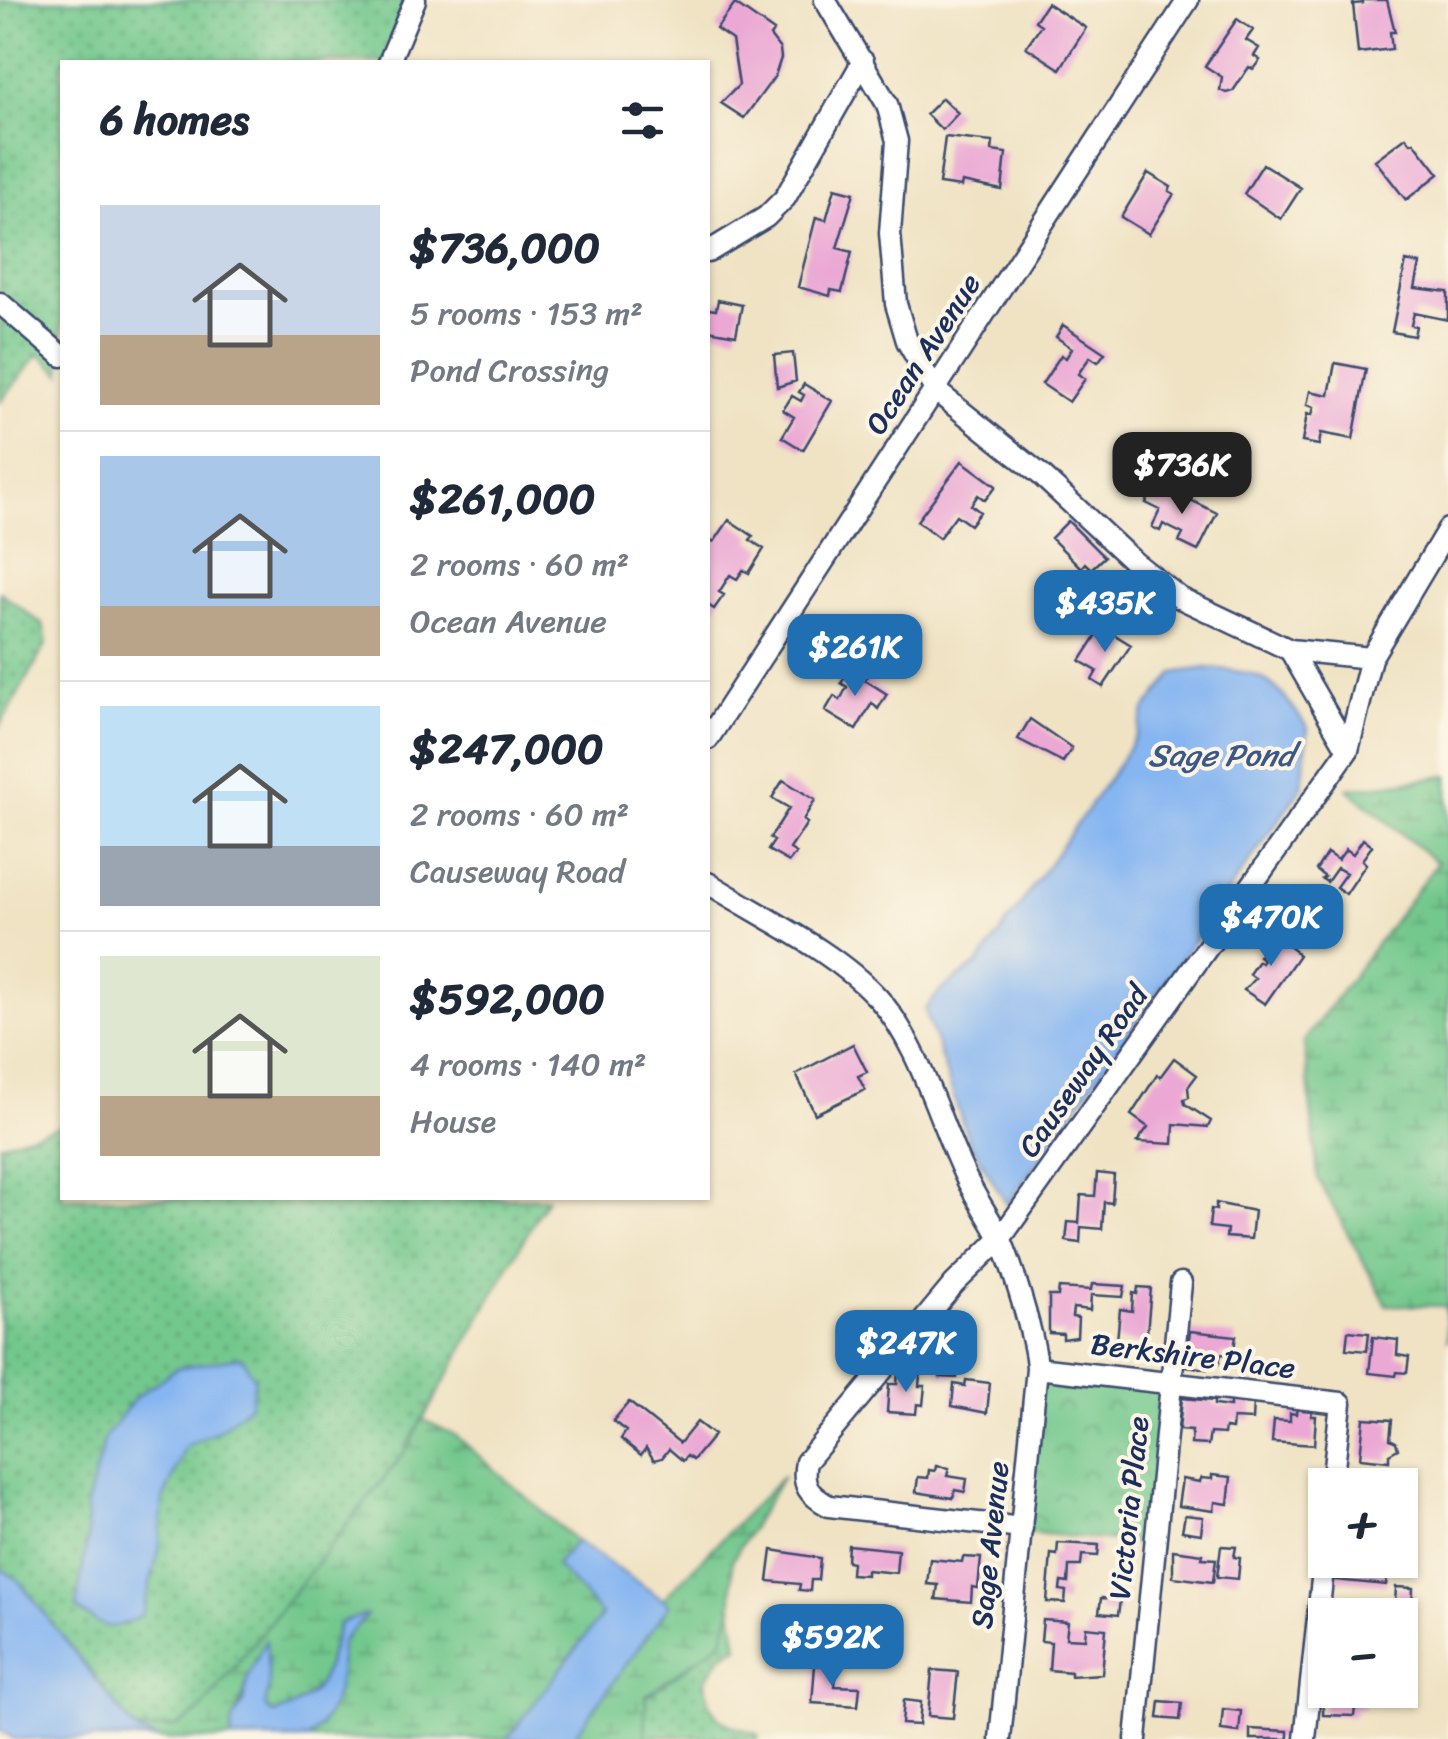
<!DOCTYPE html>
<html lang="en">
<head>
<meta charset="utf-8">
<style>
  :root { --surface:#fff; --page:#f6f6f7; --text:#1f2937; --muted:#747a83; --line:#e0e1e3; --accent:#1f6fb2 }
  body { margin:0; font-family:Sriracha,sans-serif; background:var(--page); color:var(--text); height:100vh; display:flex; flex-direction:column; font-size:38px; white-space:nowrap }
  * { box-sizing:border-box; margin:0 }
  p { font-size:32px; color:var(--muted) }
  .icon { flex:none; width:55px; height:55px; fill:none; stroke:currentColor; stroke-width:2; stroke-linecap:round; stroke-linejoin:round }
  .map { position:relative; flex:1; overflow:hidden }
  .sheet { position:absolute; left:60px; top:60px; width:650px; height:1140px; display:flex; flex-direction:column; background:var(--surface); border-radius:0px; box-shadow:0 2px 8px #0004 }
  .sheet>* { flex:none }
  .fabs { position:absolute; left:1308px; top:1468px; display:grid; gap:20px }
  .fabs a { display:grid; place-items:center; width:110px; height:110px; border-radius:0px; background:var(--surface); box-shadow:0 2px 8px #0004; font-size:50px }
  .price { position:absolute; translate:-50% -85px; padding:0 22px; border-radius:20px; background:var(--accent); color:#fff; font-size:32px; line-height:65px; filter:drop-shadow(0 2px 5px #0008) }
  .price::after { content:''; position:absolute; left:50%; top:60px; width:30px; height:22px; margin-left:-15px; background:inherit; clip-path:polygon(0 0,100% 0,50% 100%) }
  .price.active { background:#222; color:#fff }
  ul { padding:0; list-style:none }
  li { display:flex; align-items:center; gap:30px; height:250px; padding:0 40px }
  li+li { border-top:2px solid var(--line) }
  li span { display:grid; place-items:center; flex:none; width:280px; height:200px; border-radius:0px; color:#555 }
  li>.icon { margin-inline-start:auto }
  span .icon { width:120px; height:120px; fill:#fffc; stroke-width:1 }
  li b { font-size:42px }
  h2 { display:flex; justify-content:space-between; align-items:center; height:120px; padding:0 40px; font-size:42px }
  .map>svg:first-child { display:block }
  .grass { fill:url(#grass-dots); stroke:#477c76; stroke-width:2.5 }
  .wetland { fill:url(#wetland-marsh); stroke:#477c76; stroke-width:2.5 }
  .park { fill:url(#park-crowns); stroke:#477c76; stroke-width:2.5 }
  .water { fill:#86b6f1; stroke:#5072a8; stroke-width:2.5 }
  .building { fill:#eba8d4 }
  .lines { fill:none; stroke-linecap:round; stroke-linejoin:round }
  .minor-casing { stroke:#3b4a6d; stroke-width:25 }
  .minor { stroke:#fff; stroke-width:20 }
  .labels { text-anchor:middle; stroke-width:8; stroke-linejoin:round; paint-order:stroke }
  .street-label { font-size:30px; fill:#1b2f5e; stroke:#fcf5e5 }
  .water-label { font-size:32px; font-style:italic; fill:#3b588a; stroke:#fcf5e5 }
</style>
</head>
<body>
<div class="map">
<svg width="1448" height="1739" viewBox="0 0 1448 1739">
  <defs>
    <pattern id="grass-dots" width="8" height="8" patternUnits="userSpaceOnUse" patternTransform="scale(2.5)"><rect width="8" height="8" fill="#73c88d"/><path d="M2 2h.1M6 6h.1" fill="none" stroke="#5ea376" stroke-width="1.8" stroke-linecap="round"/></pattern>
    <pattern id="wetland-marsh" width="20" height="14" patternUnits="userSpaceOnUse" patternTransform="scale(2.5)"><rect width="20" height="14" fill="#73c88d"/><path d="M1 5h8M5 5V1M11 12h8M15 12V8" fill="none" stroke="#5ea376"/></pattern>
    <pattern id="park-crowns" width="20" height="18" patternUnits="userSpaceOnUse" patternTransform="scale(2.5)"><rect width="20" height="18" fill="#73c88d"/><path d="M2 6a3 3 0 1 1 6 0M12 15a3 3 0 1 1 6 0" fill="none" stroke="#5ea376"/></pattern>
  </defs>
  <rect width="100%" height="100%" fill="#fcf5e5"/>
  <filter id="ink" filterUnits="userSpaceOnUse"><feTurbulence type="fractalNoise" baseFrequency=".01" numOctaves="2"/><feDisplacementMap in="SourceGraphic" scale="20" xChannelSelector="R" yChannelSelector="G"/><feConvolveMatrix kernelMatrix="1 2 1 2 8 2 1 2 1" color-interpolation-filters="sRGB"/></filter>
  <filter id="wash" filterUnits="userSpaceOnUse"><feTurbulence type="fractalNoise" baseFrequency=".0048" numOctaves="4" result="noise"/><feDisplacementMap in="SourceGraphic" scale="40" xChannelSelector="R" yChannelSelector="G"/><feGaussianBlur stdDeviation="2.25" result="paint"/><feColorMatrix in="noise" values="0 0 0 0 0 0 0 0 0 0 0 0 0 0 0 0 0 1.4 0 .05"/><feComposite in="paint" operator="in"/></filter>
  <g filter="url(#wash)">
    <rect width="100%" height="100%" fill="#f0e3c4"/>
    <!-- grass -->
    <path class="grass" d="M0 0H410L385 62H62V374L39 354 0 402Z
      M0 592 43 625 47 643 0 726Z
      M62 1125V1198H547L405 1452 198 1713 172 1739H158L137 1731 18 1580 0 1568V1144Z
      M732 1607 738 1647 723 1654 705 1680C711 1721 719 1722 758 1734L759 1739 667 1736 627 1739 646 1697 722 1641Z"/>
    <!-- wetland -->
    <path class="wetland" d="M1448 776V1342L1445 1306 1387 1305 1318 1179 1304 1041 1437 863 1348 789Z
      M422 1419 455 1435 576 1541 556 1565 603 1615 507 1739H309C339 1707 340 1683 341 1642L366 1616 339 1623C323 1670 328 1696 274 1714L265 1707 269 1687 248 1677C244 1699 233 1717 231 1739H158L137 1731 178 1726 198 1713 405 1452Z
      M783 1476 732 1560V1607L722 1641 646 1696 645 1739H572L670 1604 663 1599Z"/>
    <!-- park -->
    <path class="park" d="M1040 1370 1170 1384 1153 1545 1024 1532Z"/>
    <!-- water -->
    <path class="water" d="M1207 668C1269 673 1272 679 1308 728L1302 787 1007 1205 968 1139 925 1010 940 991 979 963 1112 774 1137 735 1145 710 1174 673Z
      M242 1357 255 1380 250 1405 218 1431 186 1446 163 1500 159 1550 142 1615C110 1633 105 1629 76 1608L88 1535 86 1506 105 1438 135 1398 177 1368Z
      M576 1541 670 1604 572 1739H507L602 1615 556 1565Z
      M0 1568 18 1580 136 1731 158 1739H14L0 1730Z
      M368 1614 341 1642C340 1683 339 1707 309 1739H231L233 1720 243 1703 248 1677 266 1639 269 1687 265 1707 274 1714C329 1696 323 1670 340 1623Z"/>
    <g id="blocks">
      <!-- building -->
      <path class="building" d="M1363 0H1387L1395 32H1390L1392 49 1358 53 1353 4 1363 3Z
        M1047 3 1086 28 1060 69 1026 47 1041 25 1035 21Z
        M735 4 774 31 770 36 780 49 781 58 775 76 744 118 721 103 739 85 732 40 716 29Z
        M1237 19 1253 30 1246 40 1259 48 1254 56 1260 60 1253 69 1249 67 1233 91 1226 93 1220 90 1222 77 1205 66Z
        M942 98 958 113 942 130 926 114Z
        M945 137 993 142 992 151 1006 153 1002 190 962 182 961 187 939 184Z
        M1406 137 1411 143 1414 142 1439 174 1406 200 1375 160Z
        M1263 164 1301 188 1281 219 1244 194Z
        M1148 173 1171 187 1169 191 1174 194 1149 234 1121 217Z
        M835 188 854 193 837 248 852 252 842 292 831 290 830 296 798 287 816 217 826 220Z
        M1406 261 1420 264 1415 288 1448 292V320L1414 313 1411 325 1416 326 1414 336 1392 332Z
        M718 300 742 305 736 335 708 330V309L716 310Z
        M1063 325 1105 353 1098 362 1090 357 1078 374 1085 379 1069 402 1042 384 1061 355 1066 358 1072 348 1056 337Z
        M793 353 796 381 777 387 774 355Z
        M1335 363 1366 369 1353 439 1321 433 1319 445 1302 442 1307 414 1312 415 1314 407 1307 405 1310 391 1329 395Z
        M804 384 832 401 803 450 782 437 794 417 783 410 792 396 801 401 804 395 799 392Z
        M1134 453 1148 464 1133 485 1118 474Z
        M962 461 996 486 985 500 978 495 971 505 980 512 970 525 956 515 939 538 917 521Z
        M1154 487 1176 498 1178 494 1217 513 1198 551 1179 542 1183 534 1163 524 1160 531 1152 527 1160 510 1146 503Z
        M729 520 753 536 750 540 764 549 749 573 743 570 737 579 730 575 719 592 724 595 714 609 708 605V543L710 539 714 542Z
        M1068 521 1104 557 1091 569 1085 563 1081 568 1051 538Z
        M1102 627 1131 645 1103 687 1092 680 1097 671 1080 661Z
        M852 667 867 676 865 680 887 694 878 709 872 703 856 730 825 711 834 696 840 700 847 687 841 683Z
        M1030 719 1072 748 1063 762 1018 739Z
        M783 780 815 800 803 820 807 823 790 849 796 853 789 862 768 850 774 841 770 838 789 808 772 798Z
        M1363 839 1372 846 1362 860 1366 864 1346 894 1336 887 1346 873 1337 868 1327 882 1322 879 1325 877 1316 870 1327 853 1338 860 1346 849 1353 854Z
        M1274 934 1299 955 1265 1004 1244 990 1255 978 1249 974 1258 961 1261 963 1263 959 1259 956Z
        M853 1044 867 1072 858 1076 865 1090 815 1114 796 1074Z
        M1174 1058 1197 1075 1188 1087 1189 1097 1184 1099 1185 1104 1211 1121 1208 1127 1174 1124 1173 1144 1137 1142 1148 1127 1131 1115 1157 1075 1160 1077Z
        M1097 1173 1114 1175 1112 1203 1104 1202 1102 1229 1081 1227 1080 1243 1066 1241 1068 1222 1079 1223 1081 1195 1095 1196Z
        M1216 1203 1254 1211 1251 1239 1226 1237 1227 1229 1209 1227 1211 1209 1216 1210Z
        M1092 1284 1125 1286 1123 1297 1091 1295 1090 1310 1073 1308 1072 1317 1078 1318 1077 1337 1063 1339V1334L1049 1333V1296H1058L1059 1288 1091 1290Z
        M1138 1287 1151 1288 1146 1344 1117 1341 1120 1309 1132 1311 1133 1293 1137 1294Z
        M1190 1331 1236 1336 1233 1355 1221 1354 1219 1363 1207 1361V1369L1186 1366Z
        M1348 1331 1369 1333 1367 1351 1346 1349Z
        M1373 1337 1398 1340 1397 1355 1409 1357 1407 1373 1397 1372 1396 1376 1369 1373Z
        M942 1355 959 1357 957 1378 940 1377Z
        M898 1373 920 1375 919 1386H925L923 1405 917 1404 916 1414 887 1412 889 1384H897Z
        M966 1380 990 1383 987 1413 952 1406 954 1384 965 1386Z
        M1182 1398 1214 1401V1405L1230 1407V1401L1253 1402 1252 1420 1233 1419 1232 1429 1225 1428 1224 1434 1210 1433 1208 1445 1191 1444 1192 1431 1179 1430Z
        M629 1402 680 1443 697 1422 714 1435 693 1460 687 1456 683 1461 669 1449 662 1458 654 1460 646 1448 641 1455 621 1439 626 1431 613 1421Z
        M1297 1407 1312 1409 1311 1416H1316L1314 1445 1272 1442 1274 1420 1290 1421V1413L1296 1414Z
        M1364 1418 1392 1420 1390 1439 1396 1442 1398 1449 1389 1454V1461L1360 1458Z
        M936 1466 949 1468 947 1476 967 1479 965 1492 955 1490 953 1498 916 1492 918 1477 928 1478 929 1470 935 1471Z
        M1212 1475 1231 1477 1228 1504 1215 1502 1214 1511 1178 1506 1182 1479 1200 1482 1201 1478 1212 1479Z
        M1185 1515 1203 1517 1201 1534 1182 1531Z
        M1058 1543 1099 1545 1098 1556 1082 1555 1081 1566H1069L1068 1583 1061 1582 1060 1590 1066 1591 1065 1603 1047 1602 1051 1554 1057 1555Z
        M848 1545 898 1550 896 1573 866 1570V1575L851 1574 852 1562 847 1561Z
        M1221 1546 1236 1547 1234 1557 1240 1558 1238 1579 1217 1577Z
        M772 1550 820 1558 818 1580H811L810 1591 799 1590 800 1584 768 1581Z
        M1173 1550 1203 1554 1202 1558 1216 1559 1213 1582 1173 1577Z
        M963 1557 981 1558 978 1588 972 1587 971 1602 936 1599 938 1585 927 1584 930 1559 962 1562Z
        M1336 1560H1389L1386 1585 1334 1580Z
        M1396 1587 1413 1588 1412 1606 1395 1604Z
        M1101 1598 1120 1600 1118 1615 1099 1613Z
        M1043 1620 1068 1622 1066 1638 1085 1639 1086 1627 1106 1629 1102 1674 1071 1676V1672L1049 1670 1051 1642 1041 1641Z
        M815 1665 837 1666 835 1686 860 1687 858 1706 812 1703Z
        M932 1670 958 1672 953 1718 928 1716Z
        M1324 1690H1356V1699H1364V1709L1355 1708 1354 1716 1323 1715Z
        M904 1700 921 1702 919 1725 902 1724Z
        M1160 1701 1182 1703 1180 1720 1158 1718Z
        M1223 1709 1241 1711 1239 1732 1221 1730Z
        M1250 1729 1288 1731V1739H1250Z"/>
    </g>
  </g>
  <g filter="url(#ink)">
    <use href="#blocks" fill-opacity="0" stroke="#3b4a6d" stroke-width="2.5"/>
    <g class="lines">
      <!-- minor casing -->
      <g class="minor-casing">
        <path id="minor" d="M825 0 887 104 897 141 890 233 896 304 907 341 935 390 1041 475 1134 562 1180 598 1290 650 1371 658
          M389 62 415 0
          M708 252 766 217 785 198 863 61
          M0 303 62 356
          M1290 650 1348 750
          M708 739 1188 0
          M708 883C762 917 835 951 878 998 918 1042 937 1115 962 1169 972 1193 987 1213 999 1236 1011 1261 1036 1341 1037 1368L1000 1739
          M1037 1368 1341 1403 1332 1485
          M1022 1528 829 1506C809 1495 801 1486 806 1462L954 1284 1000 1239 1348 750 1371 658 1448 529
          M1136 1739 1181 1283
          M1305 1739 1325 1551"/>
      </g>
      <!-- minor -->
      <use href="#minor" class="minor"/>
    </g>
  </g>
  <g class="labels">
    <!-- street labels -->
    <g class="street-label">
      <text transform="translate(923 354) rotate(-57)" y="10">Ocean Avenue</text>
      <text transform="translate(1083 1071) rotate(-55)" y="10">Causeway Road</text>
      <text transform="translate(1193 1356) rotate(7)" y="10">Berkshire Place</text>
      <text transform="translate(1129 1508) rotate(-84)" y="10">Victoria Place</text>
      <text transform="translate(990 1545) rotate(-84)" y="10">Sage Avenue</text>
    </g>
    <!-- water labels -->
    <g class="water-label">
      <text x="1221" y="766">Sage Pond</text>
    </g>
  </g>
</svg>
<div class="fabs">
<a>+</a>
<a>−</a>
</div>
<b class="price active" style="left:1182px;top:517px">$736K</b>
<b class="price" style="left:1105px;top:655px">$435K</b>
<b class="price" style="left:855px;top:699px">$261K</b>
<b class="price" style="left:1271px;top:969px">$470K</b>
<b class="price" style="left:906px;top:1395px">$247K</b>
<b class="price" style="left:832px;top:1689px">$592K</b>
<section class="sheet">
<h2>6 homes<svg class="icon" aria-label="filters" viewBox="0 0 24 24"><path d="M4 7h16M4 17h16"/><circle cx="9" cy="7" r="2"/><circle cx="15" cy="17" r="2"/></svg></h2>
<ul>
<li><span style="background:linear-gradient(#c9d6e8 65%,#b9a48a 0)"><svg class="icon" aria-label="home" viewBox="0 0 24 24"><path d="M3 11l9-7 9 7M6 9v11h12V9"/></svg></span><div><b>$736,000</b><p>5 rooms · 153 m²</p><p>Pond Crossing</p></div></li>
<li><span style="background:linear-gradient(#a9c7e8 75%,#b9a48a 0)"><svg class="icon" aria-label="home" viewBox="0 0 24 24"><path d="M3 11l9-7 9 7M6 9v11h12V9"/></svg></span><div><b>$261,000</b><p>2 rooms · 60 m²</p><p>Ocean Avenue</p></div></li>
<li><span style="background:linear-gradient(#bfe0f5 70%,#9aa5b1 0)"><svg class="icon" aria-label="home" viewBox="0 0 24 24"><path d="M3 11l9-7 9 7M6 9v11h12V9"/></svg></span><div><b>$247,000</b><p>2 rooms · 60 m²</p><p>Causeway Road</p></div></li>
<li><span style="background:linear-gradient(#dfe7d0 70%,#b9a48a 0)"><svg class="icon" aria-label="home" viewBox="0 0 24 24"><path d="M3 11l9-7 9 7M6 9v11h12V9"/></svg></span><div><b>$592,000</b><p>4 rooms · 140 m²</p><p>House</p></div></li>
</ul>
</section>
</div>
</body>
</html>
